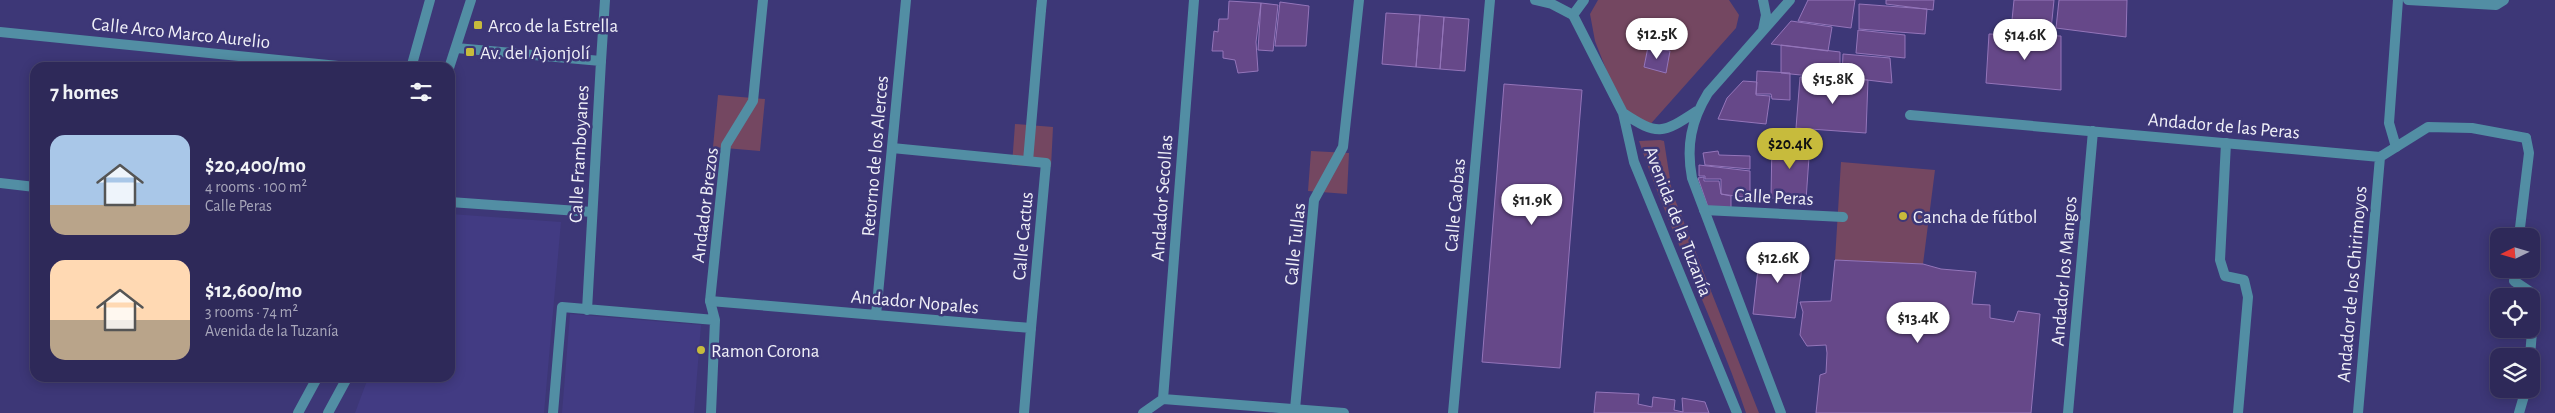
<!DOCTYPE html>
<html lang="en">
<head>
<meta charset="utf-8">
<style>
  :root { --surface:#2e2959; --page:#36315f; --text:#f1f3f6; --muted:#a7a6ba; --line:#49456f; --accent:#c7bb3c }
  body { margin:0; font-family:"Alegreya Sans",sans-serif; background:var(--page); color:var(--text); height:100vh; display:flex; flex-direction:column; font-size:19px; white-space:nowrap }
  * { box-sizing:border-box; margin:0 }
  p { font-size:16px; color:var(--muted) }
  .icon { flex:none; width:28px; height:28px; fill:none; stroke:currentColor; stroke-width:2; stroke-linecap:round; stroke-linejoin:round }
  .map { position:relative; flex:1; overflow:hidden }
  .side { position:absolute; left:30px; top:62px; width:425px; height:320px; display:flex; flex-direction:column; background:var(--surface); border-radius:15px; box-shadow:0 2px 12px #0003,0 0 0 1px var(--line) }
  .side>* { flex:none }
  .needle { width:32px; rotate:265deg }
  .controls { position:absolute; left:2490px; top:228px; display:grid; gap:10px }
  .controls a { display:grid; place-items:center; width:50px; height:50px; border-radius:10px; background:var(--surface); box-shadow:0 2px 12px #0003,0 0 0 1px var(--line); font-size:25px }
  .price { position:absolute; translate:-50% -42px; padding:0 11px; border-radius:18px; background:#fff; color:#222; font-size:16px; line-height:32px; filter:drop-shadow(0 1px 2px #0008) }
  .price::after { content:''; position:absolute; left:50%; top:30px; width:15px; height:11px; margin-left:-8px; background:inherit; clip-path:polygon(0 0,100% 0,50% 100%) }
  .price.on { background:var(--accent); color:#111 }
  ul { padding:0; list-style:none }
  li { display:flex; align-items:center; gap:15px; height:125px; padding:0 20px }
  li span { display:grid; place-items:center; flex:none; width:140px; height:100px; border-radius:15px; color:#555 }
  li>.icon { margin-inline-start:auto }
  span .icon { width:60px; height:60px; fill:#fffc; stroke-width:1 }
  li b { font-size:21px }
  h2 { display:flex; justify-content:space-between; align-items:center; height:60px; padding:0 20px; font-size:21px }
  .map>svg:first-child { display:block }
  .built { fill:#423b83 }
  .green { fill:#744761 }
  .building { fill:#664889; stroke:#9475ba }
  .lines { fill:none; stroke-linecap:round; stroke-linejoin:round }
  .pedestrian { stroke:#528ea4; stroke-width:10 }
  .minor { stroke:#528ea4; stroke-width:10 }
  .tertiary { stroke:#528ea4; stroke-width:10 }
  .poi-dot { fill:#c7bb3c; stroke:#3d3777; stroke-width:2 }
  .labels { text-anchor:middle; stroke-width:5; stroke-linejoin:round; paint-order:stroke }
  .poi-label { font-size:19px; fill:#f0f0f8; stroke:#3d3777; text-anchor:start }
  .street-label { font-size:19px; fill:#f0f0f8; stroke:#3d3777 }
</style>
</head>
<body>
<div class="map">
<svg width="2555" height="413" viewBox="0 0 2555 413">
  <rect width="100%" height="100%" fill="#3d3777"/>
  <!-- built -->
  <path class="built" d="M450 214 561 222 544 413H355L368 378H450Z
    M570 314 701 325 694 413H562Z"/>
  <!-- green -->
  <path class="green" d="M1598 0H1729L1739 15 1736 28 1647 128 1623 113 1595 41 1590 14Z
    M718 95 765 99 760 151 713 147Z
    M1015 124 1053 127 1051 167 1012 165Z
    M1660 140 1664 141 1672 192 1759 413H1746C1715 321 1670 233 1639 141Z
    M1311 151 1349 153 1347 194 1308 191Z
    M1841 162 1935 170 1923 264 1835 260Z"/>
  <!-- building -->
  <path class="building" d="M1808 0H1855L1851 28 1798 21Z
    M1886 0H1934L1933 10 1886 4Z
    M2014 0H2054L2051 30H2011Z
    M2059 0H2127L2126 37 2056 28Z
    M1229 1 1261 3 1256 42 1258 71 1238 73 1235 60 1223 58V51H1212L1214 31 1218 32 1219 19H1228Z
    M1280 2 1309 6 1306 46H1275Z
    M1261 3 1278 5 1273 51 1258 50Z
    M1859 4 1927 9 1925 34 1859 29Z
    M1386 13 1420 15 1416 67 1382 64Z
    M1420 15 1444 17 1440 69 1416 67Z
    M1444 17 1469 19 1465 71 1440 69Z
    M1791 21 1832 27 1828 51 1771 44Z
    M1858 30 1905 35V58L1856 53Z
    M1989 34 2061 36V90L1986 83Z
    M1781 45 1840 52V79L1781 73Z
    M1648 47 1670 51 1666 73 1644 67Z
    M1843 54 1890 58 1892 83 1842 77Z
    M1757 71 1790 73V100L1772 99 1771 94H1756Z
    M1800 77 1868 80 1866 133 1796 128Z
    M1743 81 1757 82 1756 95 1770 96 1766 124 1718 119 1727 98Z
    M1504 84 1582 90 1560 368 1482 362Z
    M1772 141 1810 143 1806 200 1771 198Z
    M1718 151 1719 155 1750 156V169L1705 165 1703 153Z
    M1699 165 1750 171V198L1721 194V179H1705V176H1699Z
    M1704 177V181H1719L1721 194 1731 196V209L1708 207 1698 178Z
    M1760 251 1804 253 1795 318 1753 314Z
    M1835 260 1923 264 1941 269 1976 272 1972 304 1990 305V318L2014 322 2018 311 2040 314 2031 413H1816L1820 375 1826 373 1827 353 1826 345 1807 346 1800 335 1803 312 1800 302 1831 301Z
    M1596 392 1639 394 1638 404 1652 407 1653 397 1675 400 1674 410 1683 412 1682 398 1705 402 1709 413H1594Z"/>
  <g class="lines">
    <!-- pedestrian -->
    <path class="pedestrian" d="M456 48 601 61 587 310
      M2226 143 2220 260 2225 276 2244 280 2248 297 2238 413
      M2396 147 2389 123 2398 0
      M892 148 1046 163 1031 328
      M1028 161 1041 10
      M450 202 592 212
      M2519 236 2529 153 2526 138
      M2516 269 2514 281 2535 295 2530 356
      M1295 409 1314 200 1343 147 1359 0
      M553 413 562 307 715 320
      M711 413 715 320 710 301 726 145 753 101 763 0
      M2519 413 2526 389"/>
    <!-- minor -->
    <path class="minor" d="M1535 0 1552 4 1573 15
      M2408 0 2496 5 2504 0
      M1041 10 1042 0
      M0 32 358 68
      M601 61 605 0
      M1910 115 2380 157 2428 127 2472 128 2526 138
      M0 183 35 187
      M1704 210 1843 217
      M710 301 1031 328 1024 413
      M876 315 906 0
      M1163 399 1194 0
      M1143 413 1163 399 1344 413
      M1453 413 1490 0
      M2068 413 2093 131
      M2358 413 2380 157"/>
    <!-- tertiary -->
    <path class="tertiary" d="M1584 0 1573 15 1623 113 1634 162 1737 413
      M1763 30 1766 15 1763 0
      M411 68 430 0
      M449 68 471 0
      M1623 113C1658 136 1662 134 1697 111
      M298 413 317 378
      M328 413 347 378
      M1781 413 1692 178C1686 146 1691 121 1708 93L1790 0"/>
  </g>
  <!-- markers -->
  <g class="poi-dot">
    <rect x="473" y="20" width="10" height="10" rx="2.5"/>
    <rect x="465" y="47" width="10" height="10" rx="2.5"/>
    <circle cx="1903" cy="216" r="5"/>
    <circle cx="701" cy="350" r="5"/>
  </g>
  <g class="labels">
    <!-- poi labels -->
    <g class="poi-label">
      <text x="488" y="32">Arco de la Estrella</text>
      <text x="480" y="59">Av. del Ajonjolí</text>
      <text x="1913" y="223">Cancha de fútbol</text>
      <text x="711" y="357">Ramon Corona</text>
    </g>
    <!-- street labels -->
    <g class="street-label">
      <text transform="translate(181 32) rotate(6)" y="7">Calle Arco Marco Aurelio</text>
      <text transform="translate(2224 125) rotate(5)" y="7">Andador de las Peras</text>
      <text transform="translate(578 154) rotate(-87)" y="7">Calle Framboyanes</text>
      <text transform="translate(874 156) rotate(-85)" y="7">Retorno de los Alerces</text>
      <text transform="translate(1774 196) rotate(3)" y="7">Calle Peras</text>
      <text transform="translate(1161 198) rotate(-86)" y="7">Andador Secollas</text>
      <text transform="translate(704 205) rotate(-83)" y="7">Andador Brezos</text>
      <text transform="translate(1454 205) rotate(-85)" y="7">Calle Caobas</text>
      <text transform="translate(1679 221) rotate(69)" y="7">Avenida de la Tuzanía</text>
      <text transform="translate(1022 236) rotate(-85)" y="7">Calle Cactus</text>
      <text transform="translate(1294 244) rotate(-84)" y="7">Calle Tullas</text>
      <text transform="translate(2063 271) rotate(-85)" y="7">Andador los Mangos</text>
      <text transform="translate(2351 284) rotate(-85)" y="7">Andador de los Chirimoyos</text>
      <text transform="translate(915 301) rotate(5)" y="7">Andador Nopales</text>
    </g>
  </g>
</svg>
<div class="controls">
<a><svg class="needle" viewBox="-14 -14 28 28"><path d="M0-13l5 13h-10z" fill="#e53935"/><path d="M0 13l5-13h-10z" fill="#a7a6ba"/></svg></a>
<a><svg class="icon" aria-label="locate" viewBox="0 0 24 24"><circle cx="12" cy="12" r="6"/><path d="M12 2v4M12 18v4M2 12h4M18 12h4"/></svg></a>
<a><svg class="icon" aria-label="layers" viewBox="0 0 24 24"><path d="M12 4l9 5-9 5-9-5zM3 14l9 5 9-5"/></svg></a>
</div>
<b class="price" style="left:1657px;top:60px">$12.5K</b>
<b class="price" style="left:2025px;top:61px">$14.6K</b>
<b class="price" style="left:1833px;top:105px">$15.8K</b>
<b class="price on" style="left:1790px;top:170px">$20.4K</b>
<b class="price" style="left:1532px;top:226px">$11.9K</b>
<b class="price" style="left:1778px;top:284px">$12.6K</b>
<b class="price" style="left:1918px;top:344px">$13.4K</b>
<section class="side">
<h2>7 homes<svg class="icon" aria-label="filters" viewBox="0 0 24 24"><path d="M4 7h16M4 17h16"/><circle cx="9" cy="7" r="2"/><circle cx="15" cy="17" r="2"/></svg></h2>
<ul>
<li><span style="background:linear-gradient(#a9c7e8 70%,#b9a48a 0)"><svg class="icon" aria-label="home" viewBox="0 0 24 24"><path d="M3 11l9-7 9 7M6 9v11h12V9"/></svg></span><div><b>$20,400/mo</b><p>4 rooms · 100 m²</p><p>Calle Peras</p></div></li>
<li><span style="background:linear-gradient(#ffd9b3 60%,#b9a48a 0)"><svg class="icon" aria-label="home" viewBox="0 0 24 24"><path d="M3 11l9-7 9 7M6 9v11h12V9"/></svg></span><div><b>$12,600/mo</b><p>3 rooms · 74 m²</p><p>Avenida de la Tuzanía</p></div></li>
</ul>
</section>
</div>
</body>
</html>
